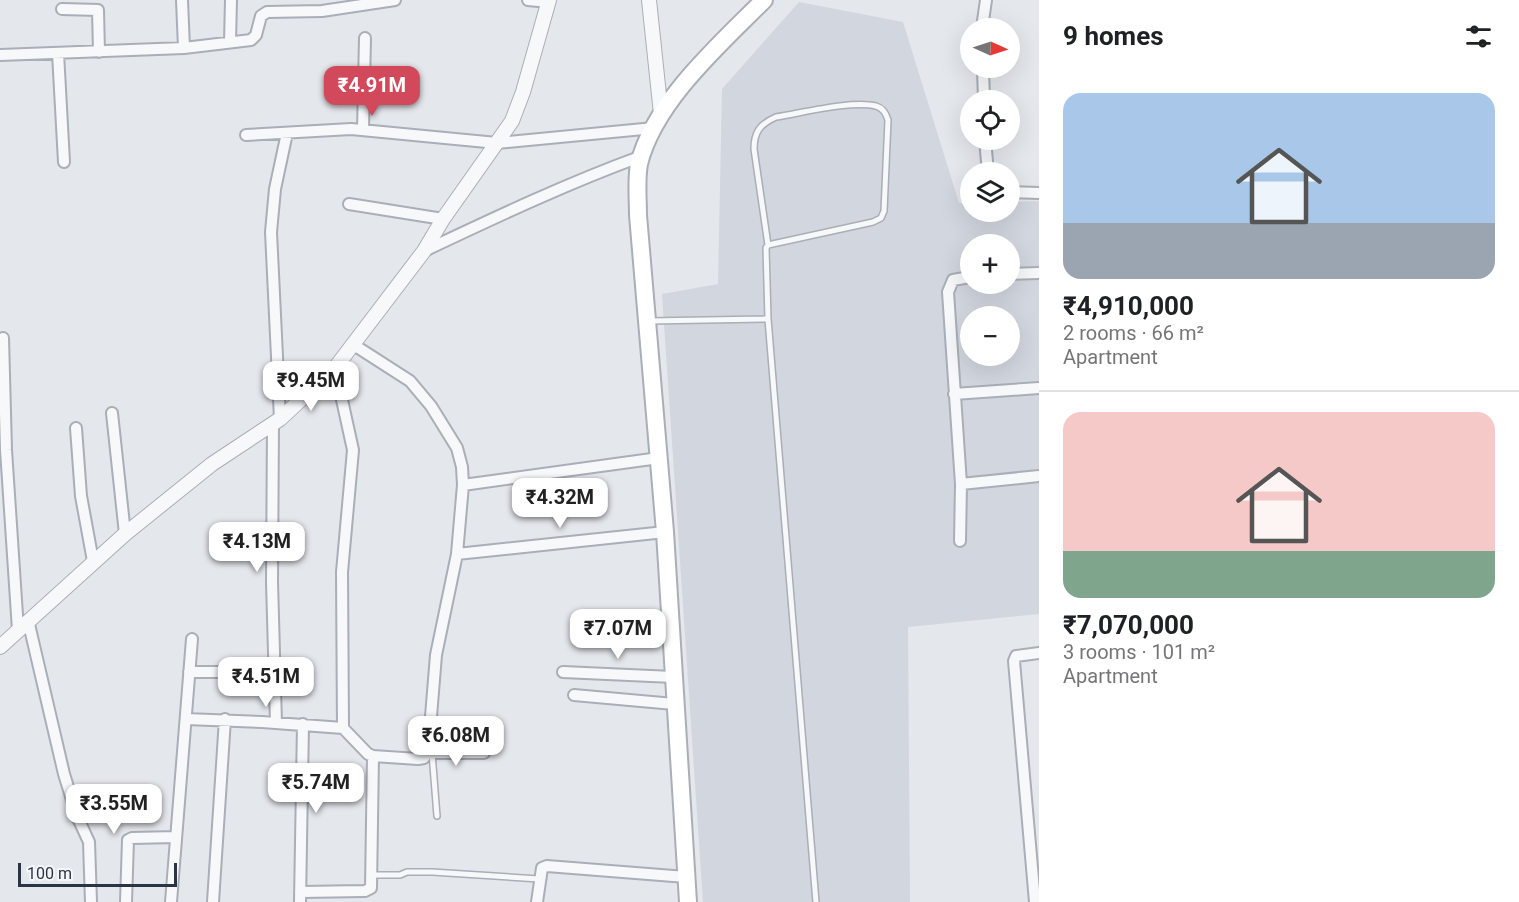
<!DOCTYPE html>
<html lang="en">
<head>
<meta charset="utf-8">
<style>
  :root { --surface:#fff; --page:#f2f2f2; --text:#202124; --muted:#757577; --line:#e0e0e0; --accent:#d1495b }
  body { margin:0; font-family:Roboto,sans-serif; background:var(--page); color:var(--text); height:100vh; display:flex; flex-direction:column; font-size:22px; white-space:nowrap }
  * { box-sizing:border-box; margin:0 }
  p { font-size:20px; color:var(--muted) }
  .icon { flex:none; width:33px; height:33px; fill:none; stroke:currentColor; stroke-width:2; stroke-linecap:round; stroke-linejoin:round }
  .map { position:relative; flex:1; overflow:hidden }
  .details { display:flex; flex-direction:column; background:var(--surface); width:480px }
  .details>* { flex:none }
  .needle { width:39px; rotate:93deg }
  .controls { position:absolute; left:960px; top:18px; display:grid; gap:12px }
  .controls a { display:grid; place-items:center; width:60px; height:60px; border-radius:50%; background:var(--surface); box-shadow:0 6px 24px #0002; font-size:30px }
  .scale { position:absolute; left:18px; bottom:15px; width:159px; box-sizing:border-box; padding-left:6px; border:3px solid #2b3445; border-top:0; font-size:16px; line-height:21px; white-space:nowrap; color:#2b3445; -webkit-text-stroke:4px #f4f6f9; paint-order:stroke }
  .price { position:absolute; translate:-50% -51px; padding:0 14px; border-radius:12px; background:#fff; color:#222; font-size:20px; line-height:39px; filter:drop-shadow(0 2px 3px #0008) }
  .price::after { content:''; position:absolute; left:50%; top:36px; width:18px; height:14px; margin-left:-9px; background:inherit; clip-path:polygon(0 0,100% 0,50% 100%) }
  .price.on { background:var(--accent); color:#fff }
  ul { padding:0; list-style:none }
  li { display:grid; align-content:center; gap:12px; height:318px; padding:0 24px }
  li+li { border-top:2px solid var(--line) }
  li span { display:grid; place-items:center; height:186px; border-radius:18px; color:#555 }
  li>.icon { margin-inline-start:auto }
  span .icon { width:108px; height:108px; fill:#fffc; stroke-width:1 }
  li b { font-size:26px }
  h2 { display:flex; justify-content:space-between; align-items:center; height:72px; padding:0 24px; font-size:26px }
  main { display:flex; flex:1; min-height:0 }
  .map>svg:first-child { display:block }
  .built { fill:#d2d6de; fill-rule:evenodd }
  .lines { fill:none; stroke-linecap:round; stroke-linejoin:round }
  .service-casing { stroke:#a9aeb7; stroke-width:8 }
  .minor-casing { stroke:#a9aeb7; stroke-width:14 }
  .tertiary-casing { stroke:#a9aeb7; stroke-width:16 }
  .secondary-casing { stroke:#a9aeb7; stroke-width:20 }
  .service { stroke:#f7f8fa; stroke-width:5 }
  .minor { stroke:#f7f8fa; stroke-width:10 }
  .tertiary { stroke:#f7f8fa; stroke-width:14 }
  .secondary { stroke:#fff; stroke-width:16 }
</style>
</head>
<body>
<main>
<div class="map">
<svg width="1039" height="902" viewBox="0 0 1039 902">
  <rect width="100%" height="100%" fill="#e4e7ec"/>
  <!-- built -->
  <path class="built" d="M799 2 903 22 959 203H970V212H1010V202L1039 201V614L908 627 910 902H703L662 294 718 284 722 89ZM970 244H1010V284H970ZM970 316H1010V356H970Z"/>
  <g class="lines">
    <!-- service casing -->
    <g class="service-casing">
      <path id="service" d="M768 245 754 149C754 132 760 124 776 117 802 113 852 100 876 106 883 108 886 113 888 120L884 211 881 218 873 222 768 245 766 248 768 319 816 902
        M649 321 768 319
        M432 753 437 816
        M372 875H400L407 872H432L539 879"/>
    </g>
    <!-- minor casing -->
    <g class="minor-casing">
      <path id="minor" d="M182 0 184 48
        M528 0 549 2
        M62 9 98 10 99 52
        M982 28 986 0
        M230 42 231 0
        M58 53 64 162
        M0 55 184 48 251 40 256 35 261 16 267 12 322 11 395 0
        M983 68 984 100
        M363 130 365 38
        M246 135 351 129 497 143 654 128
        M985 140 988 172
        M1010 192 1039 193
        M349 204 443 219
        M424 251C496 217 568 183 642 156
        M1010 274 1039 273
        M3 338 6 450 18 630
        M335 368 353 450 342 572 343 728 368 754 373 756 418 759 424 758 428 753 436 655 457 554 463 485 462 467 457 448 431 406 410 381 354 345
        M954 394 1039 388
        M112 413 125 534
        M280 419 271 232 275 189 287 133
        M273 423 272 582 276 723
        M76 428 81 496 93 561
        M961 484 1039 476
        M463 485 659 458
        M960 541 961 484 948 292 953 280 970 277
        M457 554 665 532
        M28 620 64 774 77 816 89 842 91 902
        M189 672H274
        M563 672 673 677
        M574 695 674 704
        M186 719 262 722 343 728
        M428 753H484
        M300 892 365 891 371 888 373 756
        M126 902 128 840 132 838 176 837
        M171 902 192 639
        M213 902 225 719
        M300 902 303 724
        M537 902 542 868 547 866 686 877
        M1035 902 1014 661 1016 656 1039 653"/>
    </g>
    <!-- tertiary casing -->
    <g class="tertiary-casing">
      <path id="tertiary" d="M649 0 661 114
        M0 647 125 534 212 464 280 419 335 368 424 251 443 219 512 121 523 92 549 0"/>
    </g>
    <!-- secondary casing -->
    <g class="secondary-casing">
      <path id="secondary" d="M688 902 665 532 638 215C638 199 636 180 639 164 654 102 720 44 764 0"/>
    </g>
    <!-- service -->
    <use href="#service" class="service"/>
    <!-- minor -->
    <use href="#minor" class="minor"/>
    <!-- tertiary -->
    <use href="#tertiary" class="tertiary"/>
    <!-- secondary -->
    <use href="#secondary" class="secondary"/>
  </g>
</svg>
<div class="controls">
<a><svg class="needle" viewBox="-14 -14 28 28"><path d="M0-13l5 13h-10z" fill="#e53935"/><path d="M0 13l5-13h-10z" fill="#757577"/></svg></a>
<a><svg class="icon" aria-label="locate" viewBox="0 0 24 24"><circle cx="12" cy="12" r="6"/><path d="M12 2v4M12 18v4M2 12h4M18 12h4"/></svg></a>
<a><svg class="icon" aria-label="layers" viewBox="0 0 24 24"><path d="M12 4l9 5-9 5-9-5zM3 14l9 5 9-5"/></svg></a>
<a>+</a>
<a>−</a>
</div>
<div class="scale">100 m</div>
<b class="price on" style="left:372px;top:117px">₹4.91M</b>
<b class="price" style="left:311px;top:412px">₹9.45M</b>
<b class="price" style="left:560px;top:529px">₹4.32M</b>
<b class="price" style="left:257px;top:573px">₹4.13M</b>
<b class="price" style="left:618px;top:660px">₹7.07M</b>
<b class="price" style="left:266px;top:708px">₹4.51M</b>
<b class="price" style="left:456px;top:767px">₹6.08M</b>
<b class="price" style="left:316px;top:814px">₹5.74M</b>
<b class="price" style="left:114px;top:835px">₹3.55M</b>
</div>
<section class="details">
<h2>9 homes<svg class="icon" aria-label="filters" viewBox="0 0 24 24"><path d="M4 7h16M4 17h16"/><circle cx="9" cy="7" r="2"/><circle cx="15" cy="17" r="2"/></svg></h2>
<ul>
<li><span style="background:linear-gradient(#a9c7e8 70%,#9aa5b1 0)"><svg class="icon" aria-label="home" viewBox="0 0 24 24"><path d="M3 11l9-7 9 7M6 9v11h12V9"/></svg></span><div><b>₹4,910,000</b><p>2 rooms · 66 m²</p><p>Apartment</p></div></li>
<li><span style="background:linear-gradient(#f6c9c9 75%,#7fa58c 0)"><svg class="icon" aria-label="home" viewBox="0 0 24 24"><path d="M3 11l9-7 9 7M6 9v11h12V9"/></svg></span><div><b>₹7,070,000</b><p>3 rooms · 101 m²</p><p>Apartment</p></div></li>
</ul>
</section>
</main>
</body>
</html>
